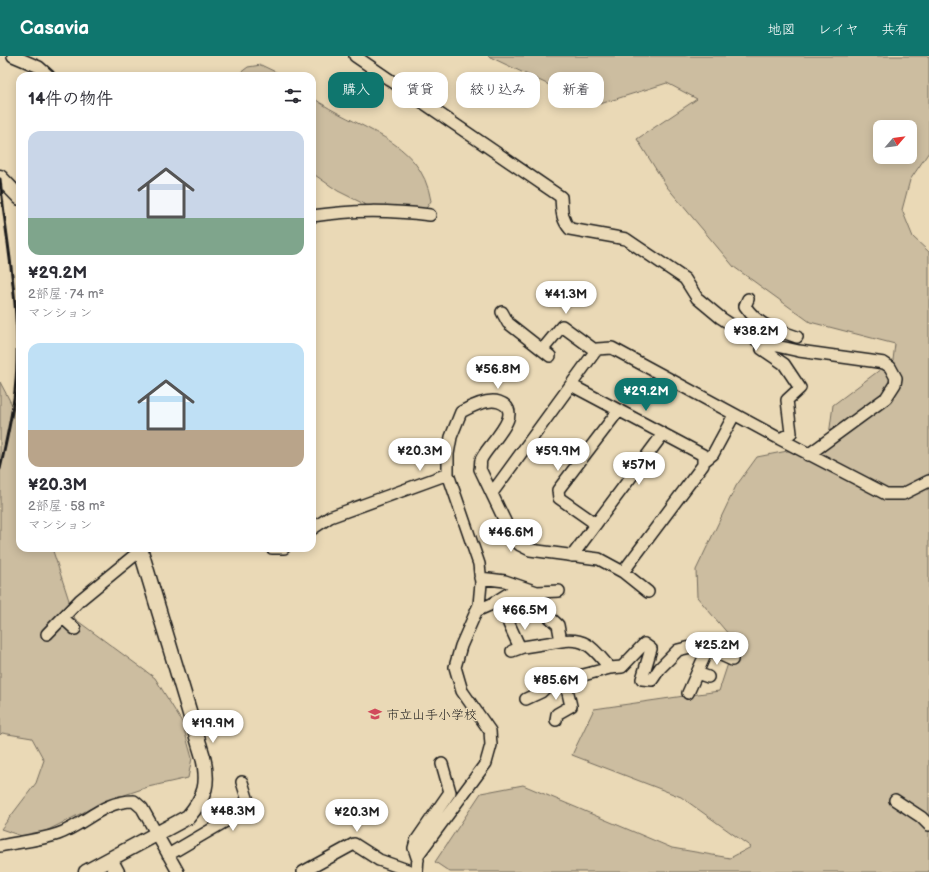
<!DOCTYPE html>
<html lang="ja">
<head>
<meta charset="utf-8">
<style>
  :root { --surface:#fff; --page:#f7f7f7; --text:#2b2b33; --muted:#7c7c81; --accent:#0f766e }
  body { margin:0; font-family:"Balsamiq Sans","Klee One",sans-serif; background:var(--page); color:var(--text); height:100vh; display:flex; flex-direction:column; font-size:15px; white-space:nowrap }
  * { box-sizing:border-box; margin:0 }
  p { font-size:13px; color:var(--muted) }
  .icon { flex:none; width:22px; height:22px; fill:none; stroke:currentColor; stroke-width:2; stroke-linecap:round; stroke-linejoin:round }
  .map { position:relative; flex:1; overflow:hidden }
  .side { position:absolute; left:16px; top:16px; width:300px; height:480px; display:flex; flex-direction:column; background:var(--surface); border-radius:12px; box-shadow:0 2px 10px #0003 }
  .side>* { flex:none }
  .top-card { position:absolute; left:328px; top:16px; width:380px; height:36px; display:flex; gap:8px }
  .needle { width:26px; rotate:62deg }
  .buttons { position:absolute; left:873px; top:64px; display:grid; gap:8px }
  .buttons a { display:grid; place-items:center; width:44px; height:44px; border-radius:8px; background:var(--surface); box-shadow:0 2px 10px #0003; font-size:20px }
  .price { position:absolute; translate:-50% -34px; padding:0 9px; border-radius:14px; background:#fff; color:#222; font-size:13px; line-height:26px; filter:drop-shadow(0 1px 2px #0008) }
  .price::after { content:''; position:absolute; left:50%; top:24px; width:12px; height:9px; margin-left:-6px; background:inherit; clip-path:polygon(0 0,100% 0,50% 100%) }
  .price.active { background:var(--accent); color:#fff }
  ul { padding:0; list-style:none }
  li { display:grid; align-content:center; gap:8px; height:212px; padding:0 12px }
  li span { display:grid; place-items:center; height:124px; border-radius:12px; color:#555 }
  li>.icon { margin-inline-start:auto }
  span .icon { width:72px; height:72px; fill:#fffc; stroke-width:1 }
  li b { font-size:17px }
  h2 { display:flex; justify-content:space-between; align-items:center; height:48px; padding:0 12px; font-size:17px }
  .chip { padding:0 14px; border-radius:12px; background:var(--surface); box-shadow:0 2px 10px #0003; font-size:14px; line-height:36px }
  .chip.active { background:var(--accent); color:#fff }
  header { display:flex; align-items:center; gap:24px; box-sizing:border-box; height:56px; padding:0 20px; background:var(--accent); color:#fff }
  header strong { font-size:19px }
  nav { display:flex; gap:22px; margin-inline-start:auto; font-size:14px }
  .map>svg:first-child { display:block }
  .green { fill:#ccbda0; stroke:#746c5e; fill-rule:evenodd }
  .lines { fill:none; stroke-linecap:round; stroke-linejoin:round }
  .minor-casing { stroke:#1c1c1c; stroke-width:14 }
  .tertiary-casing { stroke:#1c1c1c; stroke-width:17 }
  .minor { stroke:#ead9b6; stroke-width:11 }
  .tertiary { stroke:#ead9b6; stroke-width:14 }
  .rail { stroke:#1c1c1c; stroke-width:3 }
  .labels { text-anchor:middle; stroke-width:3; stroke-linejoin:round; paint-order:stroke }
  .poi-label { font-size:13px; fill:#1c1c1c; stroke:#ead9b6; text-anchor:start }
</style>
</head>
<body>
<header>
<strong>Casavia</strong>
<nav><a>地図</a><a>レイヤ</a><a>共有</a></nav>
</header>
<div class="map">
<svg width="929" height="816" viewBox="0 0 929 816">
  <rect width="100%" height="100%" fill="#ead9b6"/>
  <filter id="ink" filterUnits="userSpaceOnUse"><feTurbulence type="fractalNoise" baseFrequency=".025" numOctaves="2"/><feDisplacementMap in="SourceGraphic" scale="8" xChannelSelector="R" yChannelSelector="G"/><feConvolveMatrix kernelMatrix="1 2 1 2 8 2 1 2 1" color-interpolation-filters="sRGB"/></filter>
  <g filter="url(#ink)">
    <!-- green -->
    <path class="green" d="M488 0H929V96L910 124 902 154 913 181 929 196V816H450L435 806 481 737 523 729 672 792 730 802 751 791 681 741 572 699 594 653 719 635 735 586 697 541 696 514 736 430 757 401 828 387 833 349 893 304 895 288 810 266 734 211 667 131 637 83 697 43 667 27 600 48 566 37ZM880 71H910V101H880Z
      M261 9 284 20H236L248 11Z
      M312 41C356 74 421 81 431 145L425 154 370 151 338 135 312 117Z
      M0 326 20 364V492H52L75 563 155 622 182 666 192 702 188 722 148 731 104 746 30 783 1 773 36 727 44 704 32 682 2 677 0 679Z"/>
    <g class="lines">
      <!-- minor casing -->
      <g class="minor-casing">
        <path id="minor" d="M13 0 39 11 49 20
          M355 0 561 141C562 154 561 163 570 173L626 183 685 223 697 242 721 262 747 279 763 287 799 295 871 305 884 307 890 311 896 322 895 328 886 342 808 399
          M312 160C354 154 388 154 430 159
          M748 243 745 250C753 262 764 270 777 274
          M502 256 508 267 550 300
          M775 281 777 274 797 281
          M543 293 562 270 596 295
          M780 383 886 438H903L929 425
          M703 406 713 398 734 359
          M492 437 597 293 612 292 780 383 791 377 787 344 800 332 784 308 762 293 763 287
          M596 468 559 442 558 434 619 354
          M312 473 330 461 448 418
          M272 492H284
          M572 500 663 378
          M623 516 648 536
          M480 522 505 525 537 536 559 535
          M476 555 492 548 511 536 531 544 558 569 561 585 523 591 512 595
          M63 562 75 573
          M509 568 520 592
          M47 578 80 544 141 494
          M703 597 710 594 732 604
          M610 612 622 611 644 588 651 593 642 623 652 624 660 612 678 594 695 590 705 599 688 637
          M697 617 708 621
          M526 643 541 636 549 628 610 612C594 594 588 581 561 585
          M556 664 557 658 571 650 565 624
          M895 744 921 761 929 769
          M0 790C19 786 40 784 58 778 86 768 102 745 134 745L142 752 178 816
          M168 799 243 755 249 748 242 726
          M418 804 414 792 416 785 450 736 442 708
          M303 816 354 788 379 804 413 816
          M417 816 418 799 486 707 491 689 490 675 462 635 455 611 461 590 479 549 481 527 479 508 448 418V398L451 381 461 356C470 351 488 342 499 346 528 356 485 391 481 404 480 406 481 410 480 413L514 484 520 489 530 494 599 503 623 516 703 409V399L571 329"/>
      </g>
      <!-- tertiary casing -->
      <g class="tertiary-casing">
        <path id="tertiary" d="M0 121 20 142
          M110 803 117 816
          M86 816 188 761C206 740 209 727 203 701L140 492"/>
      </g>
      <!-- minor -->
      <use href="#minor" class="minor"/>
      <!-- tertiary -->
      <use href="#tertiary" class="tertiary"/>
      <!-- rail -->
      <path class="rail" d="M0 123C7 192 23 265 15 335 12 361 6 387 0 413"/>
    </g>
  </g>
  <!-- icons -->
  <defs>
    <g id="school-bare" transform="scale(1.08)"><path d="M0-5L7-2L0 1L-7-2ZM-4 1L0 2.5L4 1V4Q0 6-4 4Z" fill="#d1495b" stroke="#ead9b6" stroke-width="2.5" paint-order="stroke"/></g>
  </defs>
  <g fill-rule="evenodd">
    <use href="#school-bare" x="375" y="658"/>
  </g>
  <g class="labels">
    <!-- poi labels -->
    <g class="poi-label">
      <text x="386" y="663">市立山手小学校</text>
    </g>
  </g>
</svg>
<div class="buttons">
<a><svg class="needle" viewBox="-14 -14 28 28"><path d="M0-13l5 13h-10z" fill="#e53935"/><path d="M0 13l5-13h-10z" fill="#7c7c81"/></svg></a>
</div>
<b class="price" style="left:566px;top:259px">¥41.3M</b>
<b class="price" style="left:756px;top:296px">¥38.2M</b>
<b class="price" style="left:498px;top:334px">¥56.8M</b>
<b class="price active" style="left:646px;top:356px">¥29.2M</b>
<b class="price" style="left:420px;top:416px">¥20.3M</b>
<b class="price" style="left:558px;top:416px">¥59.9M</b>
<b class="price" style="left:639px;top:430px">¥57M</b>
<b class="price" style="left:511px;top:497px">¥46.6M</b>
<b class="price" style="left:525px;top:575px">¥66.5M</b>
<b class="price" style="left:717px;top:610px">¥25.2M</b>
<b class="price" style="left:556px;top:645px">¥85.6M</b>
<b class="price" style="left:213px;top:688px">¥19.9M</b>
<b class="price" style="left:233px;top:776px">¥48.3M</b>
<b class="price" style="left:357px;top:777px">¥20.3M</b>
<div class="top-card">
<a class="chip active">購入</a>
<a class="chip">賃貸</a>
<a class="chip">絞り込み</a>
<a class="chip">新着</a>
</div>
<section class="side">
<h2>14件の物件<svg class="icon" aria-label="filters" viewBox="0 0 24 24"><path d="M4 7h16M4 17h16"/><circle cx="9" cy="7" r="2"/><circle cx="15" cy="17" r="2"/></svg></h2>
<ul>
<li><span style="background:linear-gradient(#c9d6e8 70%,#7fa58c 0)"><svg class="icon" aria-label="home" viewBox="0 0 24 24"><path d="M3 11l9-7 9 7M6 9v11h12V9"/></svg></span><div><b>¥29.2M</b><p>2部屋 · 74 m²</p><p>マンション</p></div></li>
<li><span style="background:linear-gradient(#bfe0f5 70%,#b9a48a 0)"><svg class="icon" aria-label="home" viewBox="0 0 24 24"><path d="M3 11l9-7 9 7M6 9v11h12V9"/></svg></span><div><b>¥20.3M</b><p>2部屋 · 58 m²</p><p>マンション</p></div></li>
</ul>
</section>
</div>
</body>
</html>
